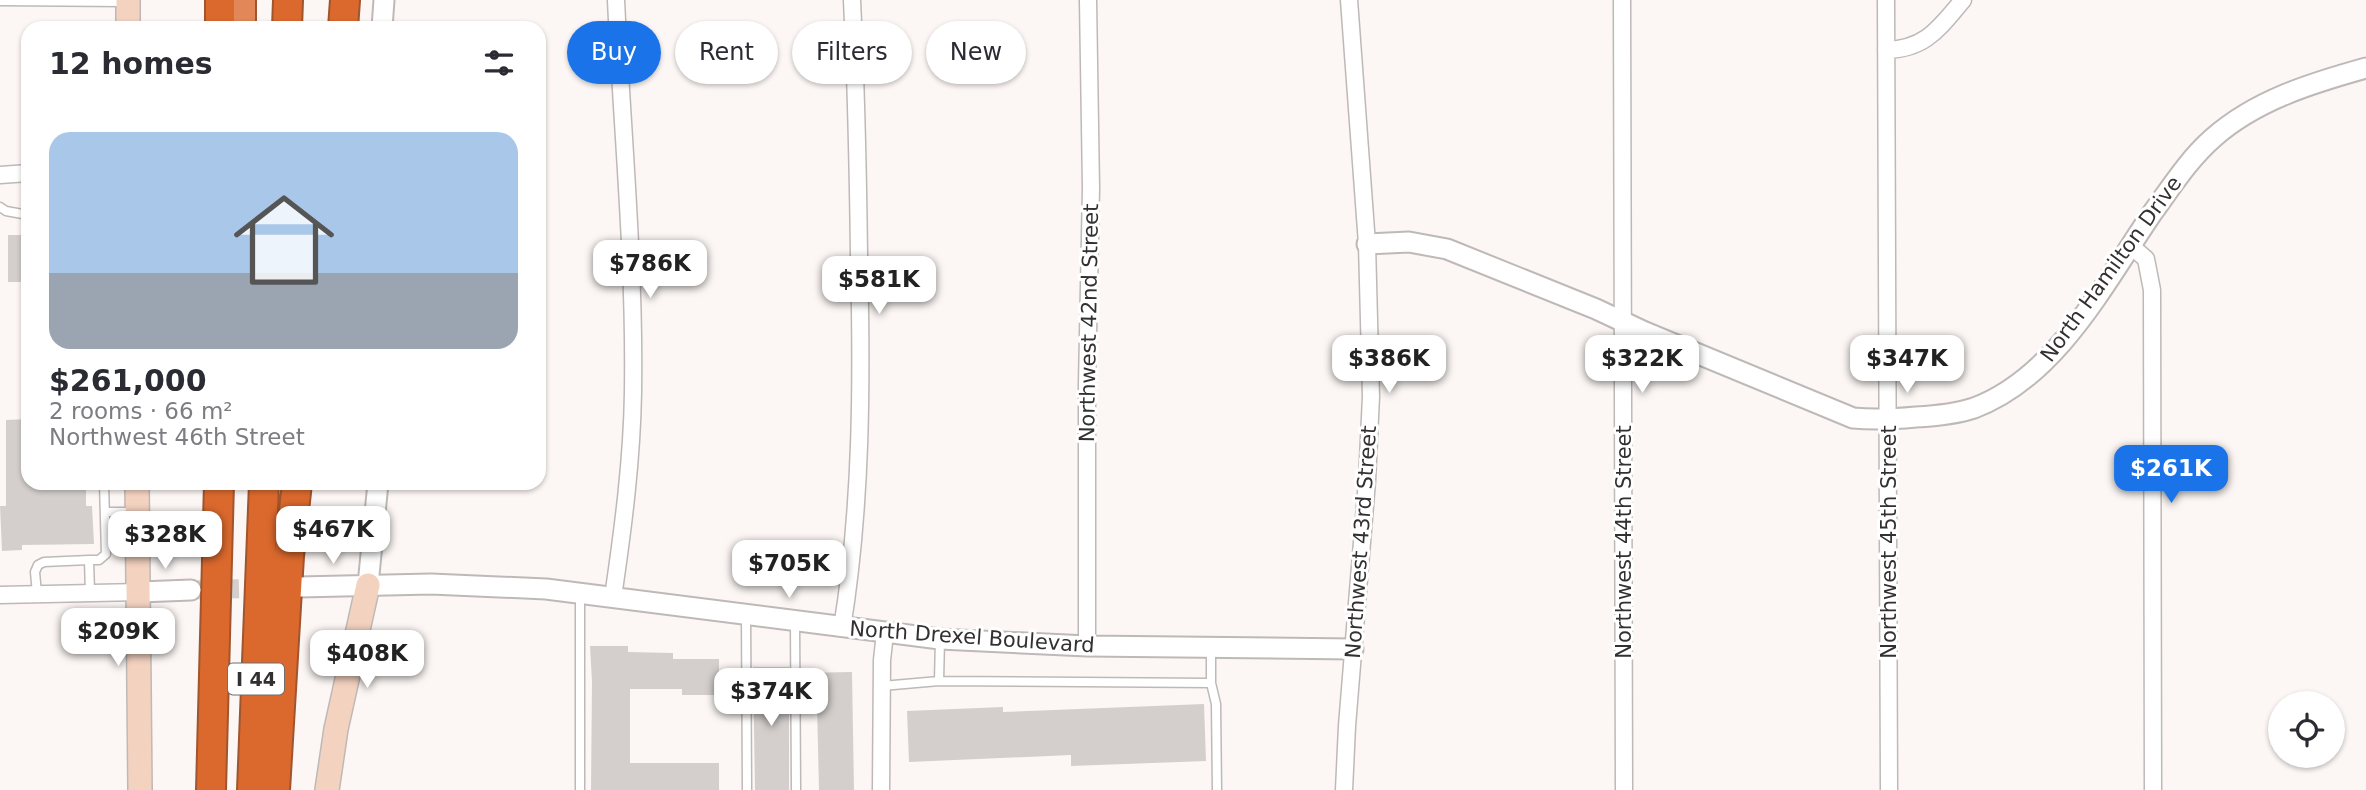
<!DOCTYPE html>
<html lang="en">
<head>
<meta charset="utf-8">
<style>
  :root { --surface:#fff; --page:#f7f7f7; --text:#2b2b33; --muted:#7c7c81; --line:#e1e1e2; --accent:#1a73e8 }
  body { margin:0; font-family:"DejaVu Sans",sans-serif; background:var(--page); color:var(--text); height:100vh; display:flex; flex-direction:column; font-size:26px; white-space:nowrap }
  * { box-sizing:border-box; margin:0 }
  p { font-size:23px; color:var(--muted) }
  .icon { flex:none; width:38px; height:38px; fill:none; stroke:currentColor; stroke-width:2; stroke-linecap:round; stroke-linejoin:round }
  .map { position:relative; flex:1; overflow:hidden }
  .details { position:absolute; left:21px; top:21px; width:525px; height:469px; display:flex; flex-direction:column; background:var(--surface); border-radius:21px; box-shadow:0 2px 5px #0004 }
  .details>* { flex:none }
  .banner { position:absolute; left:567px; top:21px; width:665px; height:63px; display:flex; gap:14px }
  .fabs { position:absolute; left:2268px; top:691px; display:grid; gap:14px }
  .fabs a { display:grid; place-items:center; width:77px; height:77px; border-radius:50%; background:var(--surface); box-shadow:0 2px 5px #0004; font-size:35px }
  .price { position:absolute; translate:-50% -60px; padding:0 16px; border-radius:14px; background:#fff; color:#222; font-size:23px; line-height:46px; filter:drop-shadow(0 2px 4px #0008) }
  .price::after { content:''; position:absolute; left:50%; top:42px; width:21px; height:16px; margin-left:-10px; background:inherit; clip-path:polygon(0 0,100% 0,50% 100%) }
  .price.selected { background:var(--accent); color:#fff }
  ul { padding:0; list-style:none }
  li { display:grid; align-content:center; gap:14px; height:371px; padding:0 28px }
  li+li { border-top:2px solid var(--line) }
  li span { display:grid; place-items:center; height:217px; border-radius:21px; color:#555 }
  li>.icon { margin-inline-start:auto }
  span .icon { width:126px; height:126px; fill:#fffc; stroke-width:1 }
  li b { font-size:30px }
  h2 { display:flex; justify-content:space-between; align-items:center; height:84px; padding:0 28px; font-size:30px }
  .pill { padding:0 24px; border-radius:32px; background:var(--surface); box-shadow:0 2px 5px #0004; font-size:24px; line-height:63px }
  .pill.selected { background:var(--accent); color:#fff }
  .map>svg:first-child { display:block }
  .building { fill:#d4cfcd }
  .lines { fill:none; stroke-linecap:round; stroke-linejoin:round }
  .tertiary-tunnel { stroke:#d4cfcd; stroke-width:19; stroke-dasharray:19 10; stroke-linecap:butt }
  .service-casing { stroke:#beb9b7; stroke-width:11 }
  .minor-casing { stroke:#beb9b7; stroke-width:19 }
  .tertiary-casing { stroke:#beb9b7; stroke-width:23 }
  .secondary-casing { stroke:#beb9b7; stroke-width:26 }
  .trunk-casing { stroke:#a0552e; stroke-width:30 }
  .motorway-casing { stroke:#a0552e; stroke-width:32 }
  .service { stroke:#fff; stroke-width:8 }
  .minor { stroke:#fff; stroke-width:16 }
  .tertiary { stroke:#fff; stroke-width:19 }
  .secondary { stroke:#f4d2c0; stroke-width:23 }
  .trunk { stroke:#e28757; stroke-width:26 }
  .motorway { stroke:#db692d; stroke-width:28 }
  .labels { text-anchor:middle; stroke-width:6; stroke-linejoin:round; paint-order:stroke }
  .shield { fill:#fff; stroke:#706e6e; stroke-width:2 }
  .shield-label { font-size:19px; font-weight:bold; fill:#323030 }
  .street-label { font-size:21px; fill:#323030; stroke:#fff }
</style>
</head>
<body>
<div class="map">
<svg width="2366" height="790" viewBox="0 0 2366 790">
  <rect width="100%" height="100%" fill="#fcf7f4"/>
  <!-- building -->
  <path class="building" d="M8 235H28V282H8Z
    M28 419V483H86V506H92L94 544 22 545V550L2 551 0 506H6V420Z
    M590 646H628V652L673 653V659H719V695H682V689H630V763H719V790H591L592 682Z
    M753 667H789V790H755Z
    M852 672 854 790H819L817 704H802V673Z
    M1204 704 1206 761 1071 766V755L909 762 907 711 1003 707V712Z"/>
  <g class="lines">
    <!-- tertiary-tunnel -->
    <path class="tertiary-tunnel" d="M191 590 270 588"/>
    <!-- service casing -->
    <g class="service-casing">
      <path id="service" d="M0 1 126 2
        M0 207 6 211 28 215
        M105 512H135
        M90 593 89 560H99L106 554 104 483
        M37 594 35 572 38 565 44 562 89 560
        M746 614 747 790
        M795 621 796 790
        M1211 647V683L1216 704 1217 790
        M939 681 940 639
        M882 686 939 681 1211 683
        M580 790V593"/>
    </g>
    <!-- minor casing -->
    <g class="minor-casing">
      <path id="minor" d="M1622 0 1624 790
        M1886 0 1889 790
        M1886 50C1926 49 1939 28 1963 0
        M0 175 28 173
        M2130 245 2146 259 2152 290 2153 790
        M0 595 140 592
        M613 597C623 529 632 460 633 392 635 261 622 130 616 0
        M842 628C862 505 862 380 859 256 858 170 856 85 852 0
        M1087 646V384L1091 188 1088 0
        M881 790 882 660 885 633
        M1344 790 1347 726 1367 481 1371 396 1367 244 1349 0"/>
    </g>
    <!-- tertiary casing -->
    <g class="tertiary-casing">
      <path id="tertiary" d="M382 28 384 0
        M1367 244 1409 242 1447 249 1596 309 1645 332 1853 418C1874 420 1895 419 1916 417 1935 416 1956 414 1974 408 2057 377 2105 282 2153 212 2172 186 2189 159 2213 138 2256 100 2312 83 2366 68
        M368 585 378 483
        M299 587 431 584 546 589 940 639 1087 646 1353 649
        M140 592 191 590"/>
    </g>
    <!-- secondary casing -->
    <g class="secondary-casing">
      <path id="secondary" d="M128 0V28
        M137 483 140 790
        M327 790 336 729 368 585"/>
    </g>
    <!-- trunk casing -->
    <g class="trunk-casing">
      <path id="trunk" d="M242 28V0"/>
    </g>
    <!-- motorway casing -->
    <g class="motorway-casing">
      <path id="motorway" d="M220 0V28
        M287 28 288 0
        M343 28 345 0
        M211 790 219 483
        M252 790 264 483
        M275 790 289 556 297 483"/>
    </g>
    <!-- service -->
    <use href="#service" class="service"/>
    <!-- minor -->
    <use href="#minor" class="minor"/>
    <!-- tertiary -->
    <use href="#tertiary" class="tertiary"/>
    <!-- secondary -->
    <use href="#secondary" class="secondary"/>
    <!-- trunk -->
    <use href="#trunk" class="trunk"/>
    <!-- motorway -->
    <use href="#motorway" class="motorway"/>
  </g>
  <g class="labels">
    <!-- shield labels -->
    <rect class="shield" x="228" y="663.5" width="56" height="31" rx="5"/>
    <g class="shield-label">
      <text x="256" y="686">I 44</text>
    </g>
    <!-- street labels -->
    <g class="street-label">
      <text transform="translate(2111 269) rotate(-54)" y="7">North Hamilton Drive</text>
      <text transform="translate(1089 323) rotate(-89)" y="7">Northwest 42nd Street</text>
      <text transform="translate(1361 542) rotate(-86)" y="7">Northwest 43rd Street</text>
      <text transform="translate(1624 542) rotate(-90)" y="7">Northwest 44th Street</text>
      <text transform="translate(1889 542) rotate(-90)" y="7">Northwest 45th Street</text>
      <text transform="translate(972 637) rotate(4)" y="7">North Drexel Boulevard</text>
    </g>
  </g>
</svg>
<div class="fabs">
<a><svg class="icon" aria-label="locate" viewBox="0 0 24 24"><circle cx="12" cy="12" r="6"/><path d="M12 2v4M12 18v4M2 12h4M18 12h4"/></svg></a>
</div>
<b class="price" style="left:650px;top:300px">$786K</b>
<b class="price" style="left:879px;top:316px">$581K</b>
<b class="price" style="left:1389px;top:395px">$386K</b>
<b class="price" style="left:1642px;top:395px">$322K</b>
<b class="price" style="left:1907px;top:395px">$347K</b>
<b class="price selected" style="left:2171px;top:505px">$261K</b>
<b class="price" style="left:333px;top:566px">$467K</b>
<b class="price" style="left:165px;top:571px">$328K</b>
<b class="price" style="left:789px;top:600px">$705K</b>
<b class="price" style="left:118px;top:668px">$209K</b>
<b class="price" style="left:367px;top:690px">$408K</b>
<b class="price" style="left:771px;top:728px">$374K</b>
<div class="banner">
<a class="pill selected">Buy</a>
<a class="pill">Rent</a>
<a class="pill">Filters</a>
<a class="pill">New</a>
</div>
<section class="details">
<h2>12 homes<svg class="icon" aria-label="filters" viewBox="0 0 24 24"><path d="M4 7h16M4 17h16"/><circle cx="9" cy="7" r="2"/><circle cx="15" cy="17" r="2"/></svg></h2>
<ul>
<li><span style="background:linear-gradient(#a9c7e8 65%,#9aa5b1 0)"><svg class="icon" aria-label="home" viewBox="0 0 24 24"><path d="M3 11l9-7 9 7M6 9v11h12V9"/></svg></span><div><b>$261,000</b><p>2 rooms · 66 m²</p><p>Northwest 46th Street</p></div></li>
</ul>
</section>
</div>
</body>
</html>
